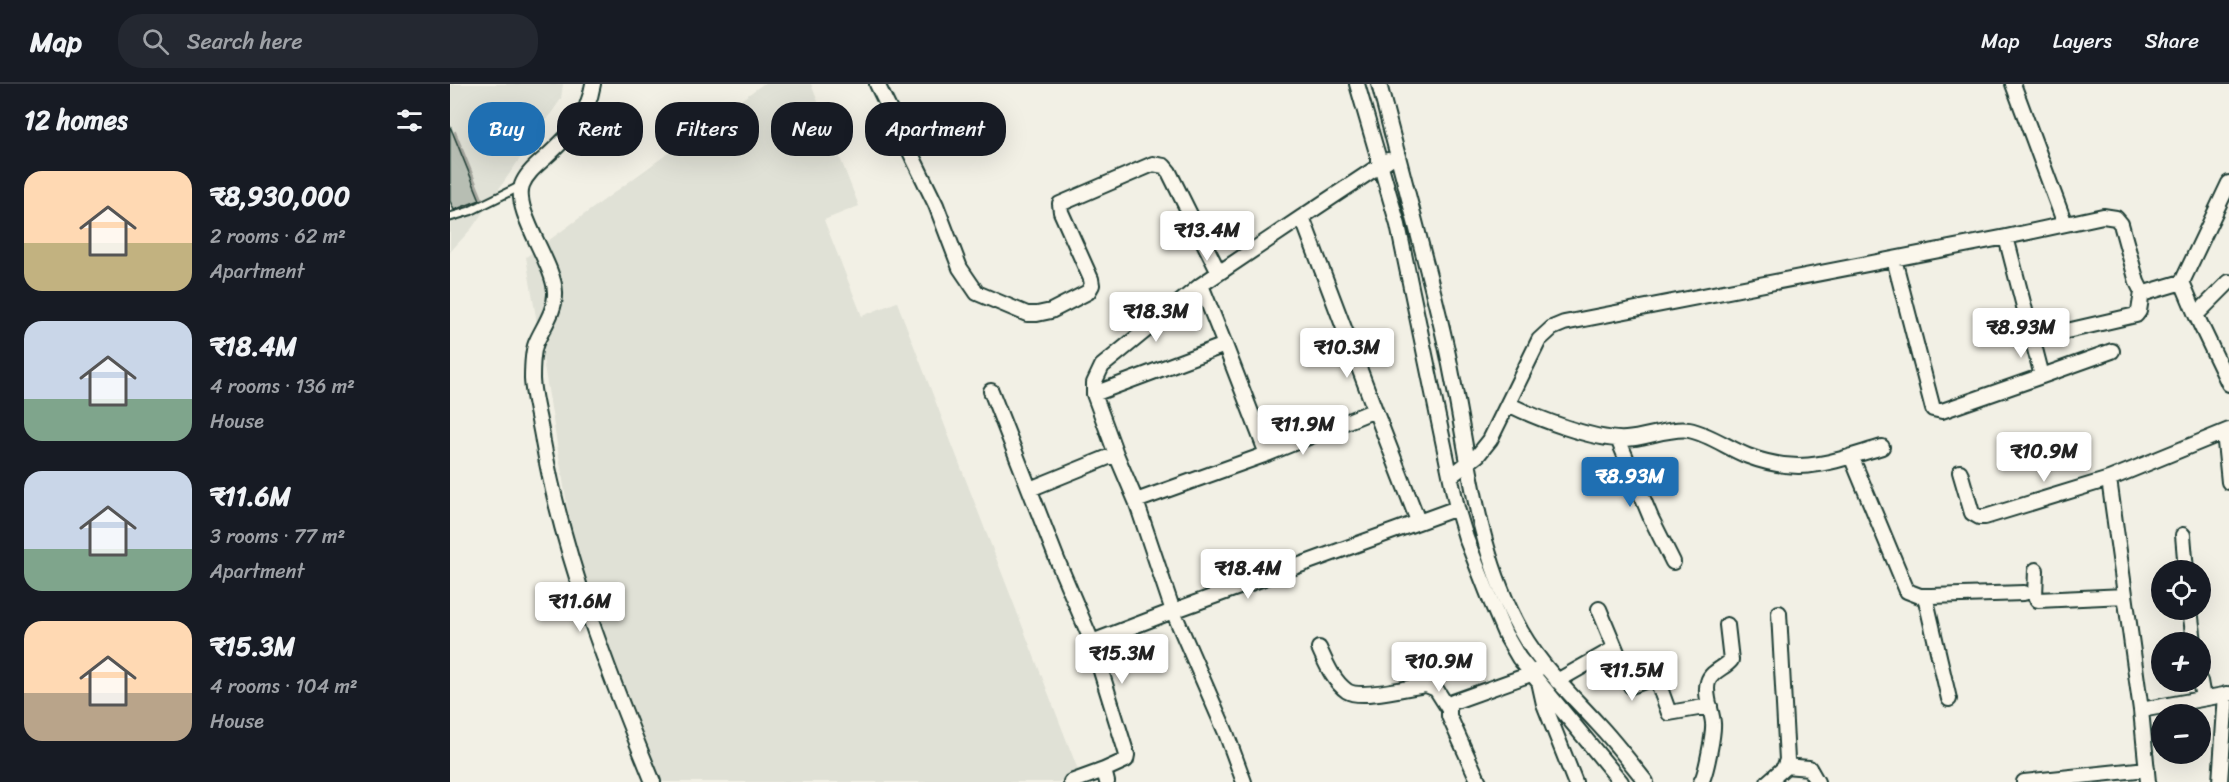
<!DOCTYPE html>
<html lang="en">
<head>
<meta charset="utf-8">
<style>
  :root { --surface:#171b24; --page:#242831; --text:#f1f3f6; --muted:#9ea1a6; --line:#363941; --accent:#1f6fb2 }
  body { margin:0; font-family:Sriracha,sans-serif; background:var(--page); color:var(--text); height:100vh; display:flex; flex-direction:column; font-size:22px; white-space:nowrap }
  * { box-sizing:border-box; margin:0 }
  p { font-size:20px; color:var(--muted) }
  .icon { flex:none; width:33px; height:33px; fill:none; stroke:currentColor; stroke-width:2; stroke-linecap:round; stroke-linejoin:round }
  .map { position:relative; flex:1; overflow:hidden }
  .drawer { display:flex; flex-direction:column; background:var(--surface); width:450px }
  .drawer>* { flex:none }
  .top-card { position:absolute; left:18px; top:18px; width:570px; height:54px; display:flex; gap:12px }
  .buttons { position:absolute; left:1701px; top:476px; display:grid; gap:12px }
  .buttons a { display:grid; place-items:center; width:60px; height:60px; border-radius:50%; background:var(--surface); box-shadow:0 6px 24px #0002; font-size:30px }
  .price { position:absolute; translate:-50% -51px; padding:0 14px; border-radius:6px; background:#fff; color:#222; font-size:20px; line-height:39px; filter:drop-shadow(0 2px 3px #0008) }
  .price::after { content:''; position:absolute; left:50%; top:36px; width:18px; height:14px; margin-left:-9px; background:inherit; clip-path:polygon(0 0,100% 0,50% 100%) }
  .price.selected { background:var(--accent); color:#fff }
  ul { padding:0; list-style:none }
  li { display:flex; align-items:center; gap:18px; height:150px; padding:0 24px }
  li span { display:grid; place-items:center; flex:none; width:168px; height:120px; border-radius:18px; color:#555 }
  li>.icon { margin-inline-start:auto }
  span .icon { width:72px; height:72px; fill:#fffc; stroke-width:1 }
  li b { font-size:26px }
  h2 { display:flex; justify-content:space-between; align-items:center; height:72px; padding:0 24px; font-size:26px }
  .tag { padding:0 21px; border-radius:24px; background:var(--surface); box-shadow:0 6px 24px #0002; font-size:21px; line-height:54px }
  .tag.selected { background:var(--accent); color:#fff }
  header { display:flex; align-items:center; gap:36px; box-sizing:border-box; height:84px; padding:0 30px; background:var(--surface); border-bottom:2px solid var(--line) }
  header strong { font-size:28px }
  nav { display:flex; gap:33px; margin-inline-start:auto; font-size:21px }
  .search { width:420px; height:54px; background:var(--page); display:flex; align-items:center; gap:15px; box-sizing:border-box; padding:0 21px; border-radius:24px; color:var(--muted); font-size:22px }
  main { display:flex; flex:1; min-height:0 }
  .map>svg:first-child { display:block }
  .built { fill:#e0e1d6 }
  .building { fill:#b7beb3; stroke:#1f3d34; stroke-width:1.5; filter:url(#shadow) }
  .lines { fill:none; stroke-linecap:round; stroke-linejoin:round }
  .lane-casing { stroke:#1f3d34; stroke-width:11 }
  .street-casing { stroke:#1f3d34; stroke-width:18 }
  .lane { stroke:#fbf7ec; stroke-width:7 }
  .street { stroke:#fbf7ec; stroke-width:14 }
</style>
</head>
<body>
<header>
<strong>Map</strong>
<div class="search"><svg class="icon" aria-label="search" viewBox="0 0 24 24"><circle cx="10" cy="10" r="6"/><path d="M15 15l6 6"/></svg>Search here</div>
<nav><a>Map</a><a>Layers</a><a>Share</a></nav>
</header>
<main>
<section class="drawer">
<h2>12 homes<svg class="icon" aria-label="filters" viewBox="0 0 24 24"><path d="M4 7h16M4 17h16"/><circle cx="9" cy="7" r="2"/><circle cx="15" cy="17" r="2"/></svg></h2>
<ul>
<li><span style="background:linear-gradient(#ffd9b3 60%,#c2b280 0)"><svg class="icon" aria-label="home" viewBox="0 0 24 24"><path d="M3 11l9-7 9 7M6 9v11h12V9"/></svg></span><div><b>₹8,930,000</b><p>2 rooms · 62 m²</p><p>Apartment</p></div></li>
<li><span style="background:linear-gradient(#c9d6e8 65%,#7fa58c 0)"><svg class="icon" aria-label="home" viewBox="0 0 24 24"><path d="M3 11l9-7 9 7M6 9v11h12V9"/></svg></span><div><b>₹18.4M</b><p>4 rooms · 136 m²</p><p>House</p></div></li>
<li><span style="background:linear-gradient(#c9d6e8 65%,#7fa58c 0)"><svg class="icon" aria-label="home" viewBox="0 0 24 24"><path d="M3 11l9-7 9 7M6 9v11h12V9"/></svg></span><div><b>₹11.6M</b><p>3 rooms · 77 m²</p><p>Apartment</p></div></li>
<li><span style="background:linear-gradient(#ffd9b3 60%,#b9a48a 0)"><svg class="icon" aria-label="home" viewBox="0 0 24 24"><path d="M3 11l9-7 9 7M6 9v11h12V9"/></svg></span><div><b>₹15.3M</b><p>4 rooms · 104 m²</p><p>House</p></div></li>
</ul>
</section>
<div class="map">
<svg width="1779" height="698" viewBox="0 0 1779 698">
  <defs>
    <filter id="shadow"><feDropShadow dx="5" dy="5" stdDeviation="0" flood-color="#0004"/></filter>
  </defs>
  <rect width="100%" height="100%" fill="#f2f0e5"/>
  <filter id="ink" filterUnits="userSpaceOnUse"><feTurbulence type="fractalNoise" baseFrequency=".0167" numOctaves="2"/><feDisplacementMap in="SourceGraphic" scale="12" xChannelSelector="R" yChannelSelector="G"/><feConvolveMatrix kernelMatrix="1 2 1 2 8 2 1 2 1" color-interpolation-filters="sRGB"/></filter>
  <g filter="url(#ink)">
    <!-- built -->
    <path class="built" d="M0 0H113L111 15 22 144 0 168Z
      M313 0H361L409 122 374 136 412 232 447 218 630 691 611 698H196L175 647 131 505 76 173Z"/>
    <!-- building -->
    <path class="building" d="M0 42 30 116 4 126 0 117Z"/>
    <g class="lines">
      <!-- lane casing -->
      <g class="lane-casing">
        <path id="lane" d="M0 133 20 127 71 102"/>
      </g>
      <!-- street casing -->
      <g class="street-casing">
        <path id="street" d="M143 0C137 35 120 51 95 74 86 82 76 90 72 101 63 128 104 179 105 208 106 226 93 243 86 259 82 269 82 284 82 295 83 315 90 337 93 358 114 475 158 588 203 698
          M427 0 486 121 510 184 527 209 577 230H587L601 227 638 208 642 201 641 195 611 128 610 120 703 80 714 82 719 88 769 189
          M907 0 948 141 1007 424 1016 454 1040 515 1055 550 1069 574 1171 698
          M929 0C942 48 954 97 967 145 979 193 993 242 1002 291 1019 374 1026 459 1065 536 1085 577 1117 606 1147 639 1164 657 1180 678 1196 698
          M1563 0 1615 140
          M1779 99 1732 198 1746 231 1779 300
          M1556 153 1592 292 1662 267
          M1444 175 1483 325 1492 327 1592 292
          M1746 231 1779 198
          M1582 255 1686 231 1689 227 1692 208
          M775 261 751 201 852 133
          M541 307 608 478 642 558
          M644 310V299L652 282 751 201
          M1058 320C1086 334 1145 357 1176 355 1195 354 1222 343 1239 346 1260 350 1279 365 1298 372 1351 392 1381 378 1432 363
          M925 326 852 133 938 76
          M1774 348 1779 398
          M1168 355 1201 434 1223 478
          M666 370 644 310 775 261 817 370
          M1401 372 1457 507 1470 512H1481L1574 509
          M1510 388 1522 429 1529 433H1535L1659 395 1779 346
          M1001 392 1028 371 1040 356 1089 256 1102 244 1114 239 1556 153 1653 132 1666 134 1671 140 1687 198 1692 208 1695 209 1732 198
          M1659 395 1691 626 1698 698
          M580 405 666 370 686 417 723 527 642 558 677 671 676 676 654 686 657 698
          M686 417 817 370 925 326 968 437
          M1733 451 1736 486
          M1586 486 1585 512 1588 516 1675 512
          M1475 512 1499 615
          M1149 525 1181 602 1206 593 1219 629 1260 622
          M1740 525 1744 558
          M869 564C876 579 883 597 897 607 911 616 959 603 976 601L986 605 998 624
          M1107 597 1165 564
          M1750 597 1753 614
          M1090 602 1094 620 1125 698
          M1691 626 1779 610
          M1335 682 1359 684 1367 698
          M621 698 654 686
          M794 698 776 649 723 527 1007 424
          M1029 698 999 632V621L1003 618 1081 590 1087 586
          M1251 698C1256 691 1264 648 1263 639 1262 627 1254 610 1258 598 1261 587 1275 584 1281 576L1277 541
          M1318 698 1334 684 1337 676 1329 529
          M1574 698 1697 685
          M1770 698 1776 610"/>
      </g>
      <!-- lane -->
      <use href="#lane" class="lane"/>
      <!-- street -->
      <use href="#street" class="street"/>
    </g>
  </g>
</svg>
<div class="buttons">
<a><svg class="icon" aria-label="locate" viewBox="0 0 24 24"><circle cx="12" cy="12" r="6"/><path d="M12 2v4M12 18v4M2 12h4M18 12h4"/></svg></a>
<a>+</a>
<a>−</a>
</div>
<b class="price" style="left:757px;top:178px">₹13.4M</b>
<b class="price" style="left:706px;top:259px">₹18.3M</b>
<b class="price" style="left:1571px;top:275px">₹8.93M</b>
<b class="price" style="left:897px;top:295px">₹10.3M</b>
<b class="price" style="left:853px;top:372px">₹11.9M</b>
<b class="price" style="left:1594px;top:399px">₹10.9M</b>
<b class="price selected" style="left:1180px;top:424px">₹8.93M</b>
<b class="price" style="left:798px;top:516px">₹18.4M</b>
<b class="price" style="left:130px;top:549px">₹11.6M</b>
<b class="price" style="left:672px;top:601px">₹15.3M</b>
<b class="price" style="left:989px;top:609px">₹10.9M</b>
<b class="price" style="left:1182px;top:618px">₹11.5M</b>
<div class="top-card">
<a class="tag selected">Buy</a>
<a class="tag">Rent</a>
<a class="tag">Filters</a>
<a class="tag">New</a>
<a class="tag">Apartment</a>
</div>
</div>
</main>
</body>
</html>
